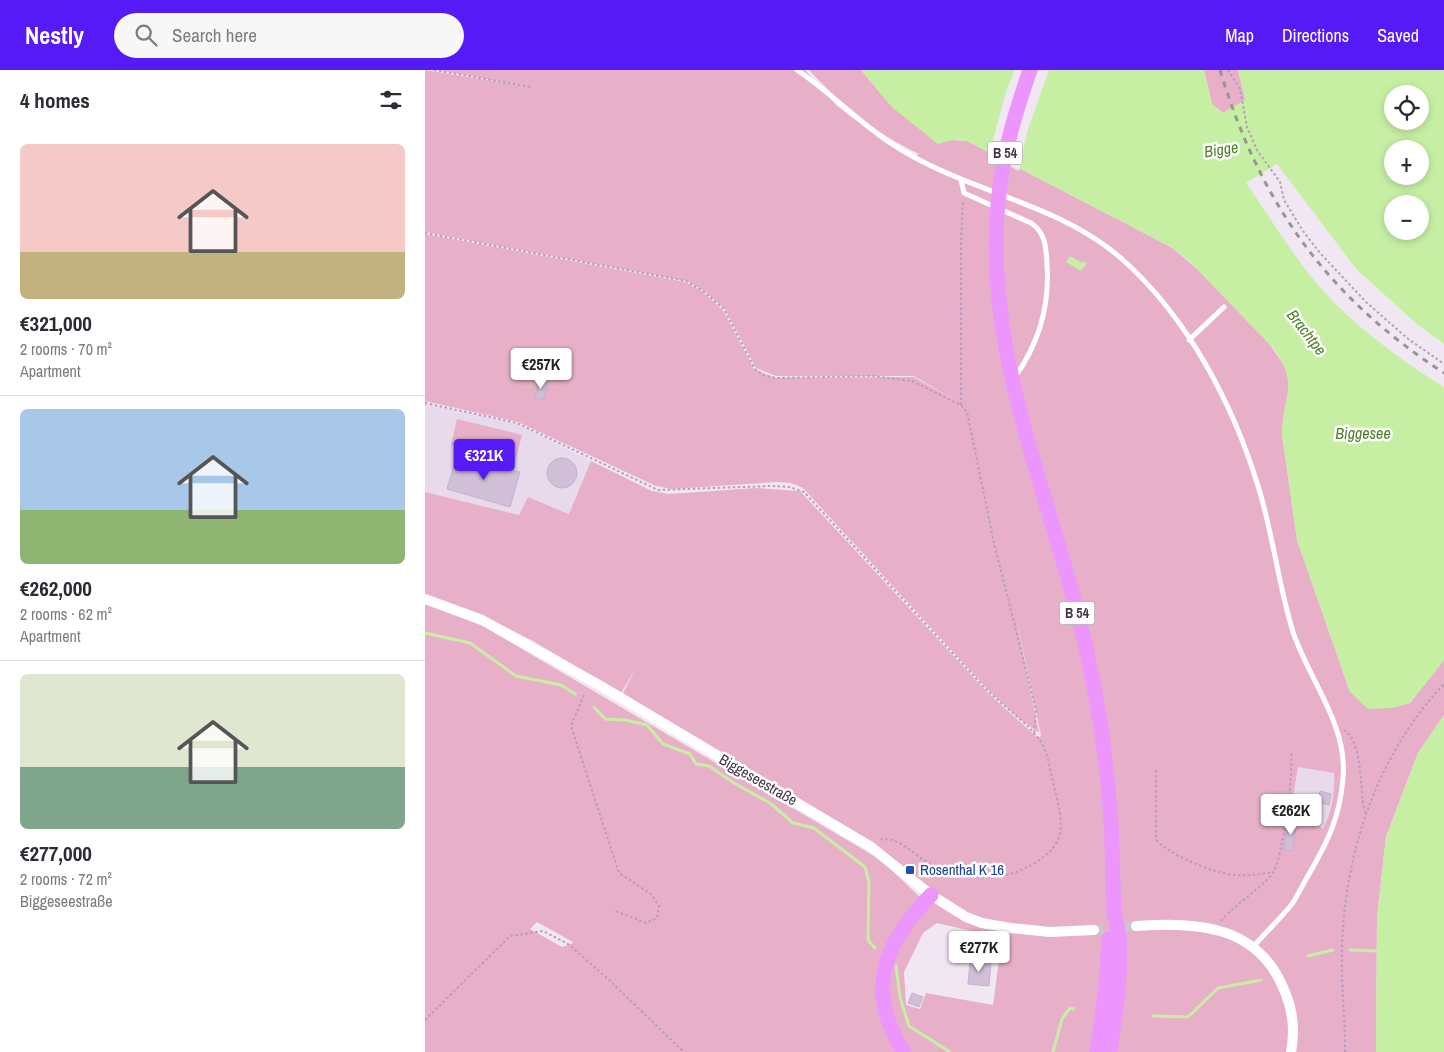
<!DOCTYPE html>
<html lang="en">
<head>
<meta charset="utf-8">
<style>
  :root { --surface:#fff; --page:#f7f7f7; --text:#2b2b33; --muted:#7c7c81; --line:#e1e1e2; --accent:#561af7 }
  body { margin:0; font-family:"Archivo Narrow",sans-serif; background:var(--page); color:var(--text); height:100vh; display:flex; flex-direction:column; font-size:19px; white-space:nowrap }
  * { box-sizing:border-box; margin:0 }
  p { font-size:16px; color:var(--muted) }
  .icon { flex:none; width:28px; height:28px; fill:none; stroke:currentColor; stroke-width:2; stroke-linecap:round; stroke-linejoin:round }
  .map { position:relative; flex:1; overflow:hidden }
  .sheet { display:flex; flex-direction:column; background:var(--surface); width:425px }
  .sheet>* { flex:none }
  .tools { position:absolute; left:959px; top:15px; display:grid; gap:10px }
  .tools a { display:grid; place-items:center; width:45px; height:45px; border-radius:50%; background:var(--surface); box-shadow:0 2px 8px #0003; font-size:25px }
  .price { position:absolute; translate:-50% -42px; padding:0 11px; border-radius:5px; background:#fff; color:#222; font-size:16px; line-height:32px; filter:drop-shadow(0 1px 2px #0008) }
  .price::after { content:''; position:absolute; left:50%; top:30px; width:15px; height:11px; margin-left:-8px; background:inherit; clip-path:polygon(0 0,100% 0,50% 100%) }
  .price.selected { background:var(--accent); color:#fff }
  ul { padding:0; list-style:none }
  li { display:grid; align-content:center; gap:10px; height:265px; padding:0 20px }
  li+li { border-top:1px solid var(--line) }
  li span { display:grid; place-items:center; height:155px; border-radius:8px; color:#555 }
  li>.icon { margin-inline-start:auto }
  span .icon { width:90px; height:90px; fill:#fffc; stroke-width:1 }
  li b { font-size:21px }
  h2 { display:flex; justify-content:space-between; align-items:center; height:60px; padding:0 20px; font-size:21px }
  header { display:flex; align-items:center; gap:30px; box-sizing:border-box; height:70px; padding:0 25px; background:var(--accent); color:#fff }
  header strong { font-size:24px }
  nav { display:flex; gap:28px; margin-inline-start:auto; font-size:18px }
  .search { width:350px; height:45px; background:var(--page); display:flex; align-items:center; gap:12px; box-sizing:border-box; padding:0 18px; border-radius:28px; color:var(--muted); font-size:19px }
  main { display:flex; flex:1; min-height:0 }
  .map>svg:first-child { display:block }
  .residential { fill:#e8d9eb }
  .green { fill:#e7b0c8; fill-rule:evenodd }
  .water { fill:#c7efa4; fill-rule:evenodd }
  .pier { fill:#f1e7f3 }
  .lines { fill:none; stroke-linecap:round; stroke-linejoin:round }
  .stream { stroke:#c7efa4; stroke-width:3 }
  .building { fill:#d1bfd8; stroke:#c7b0cf }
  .street-tunnel { stroke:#cec4d0; stroke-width:10; stroke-dasharray:10 5; stroke-linecap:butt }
  .path { stroke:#b89bc0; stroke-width:2; stroke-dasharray:2.5 2.5; stroke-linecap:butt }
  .lane { stroke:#fff; stroke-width:5 }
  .street { stroke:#fff; stroke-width:10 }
  .primary { stroke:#ec96fd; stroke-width:15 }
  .rail { stroke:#969696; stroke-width:3; stroke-dasharray:6 6; stroke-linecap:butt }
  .transit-dot { fill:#1a4fb4; stroke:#fff; stroke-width:2 }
  .labels { text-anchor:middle; stroke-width:5; stroke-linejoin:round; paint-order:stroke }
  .shield { fill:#fff; stroke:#7b727e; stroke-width:1 }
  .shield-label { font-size:14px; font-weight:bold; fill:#423646 }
  .street-label { font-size:15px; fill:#423646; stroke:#fff }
  .transit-label { font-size:15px; fill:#164399; stroke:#fff; text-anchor:start }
  .water-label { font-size:16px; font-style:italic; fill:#508127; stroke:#fff }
</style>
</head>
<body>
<header>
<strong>Nestly</strong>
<div class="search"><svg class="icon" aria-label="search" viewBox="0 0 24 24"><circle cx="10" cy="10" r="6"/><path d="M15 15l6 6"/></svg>Search here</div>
<nav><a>Map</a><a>Directions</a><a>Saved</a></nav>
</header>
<main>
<section class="sheet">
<h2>4 homes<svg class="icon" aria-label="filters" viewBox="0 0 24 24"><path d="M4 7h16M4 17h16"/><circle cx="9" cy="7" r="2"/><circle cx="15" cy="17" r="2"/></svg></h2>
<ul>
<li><span style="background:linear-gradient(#f6c9c9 70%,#c2b280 0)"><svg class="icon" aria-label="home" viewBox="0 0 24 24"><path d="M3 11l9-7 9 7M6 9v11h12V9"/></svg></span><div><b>€321,000</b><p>2 rooms · 70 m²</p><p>Apartment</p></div></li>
<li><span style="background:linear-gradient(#a9c7e8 65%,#8fb573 0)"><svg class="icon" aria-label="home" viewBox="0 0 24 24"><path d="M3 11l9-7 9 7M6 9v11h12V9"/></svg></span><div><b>€262,000</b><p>2 rooms · 62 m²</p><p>Apartment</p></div></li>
<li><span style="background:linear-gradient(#dfe7d0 60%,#7fa58c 0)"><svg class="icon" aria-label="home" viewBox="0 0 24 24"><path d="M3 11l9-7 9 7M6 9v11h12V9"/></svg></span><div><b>€277,000</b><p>2 rooms · 72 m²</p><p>Biggeseestraße</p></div></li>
</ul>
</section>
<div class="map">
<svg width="1019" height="982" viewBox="0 0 1019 982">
  <rect width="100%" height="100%" fill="#f1e7f3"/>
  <!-- residential -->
  <path class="residential" d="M0 334 92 354 166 391 145 444 103 427 95 445 0 422Z
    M873 697 909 703 910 718 905 744 898 759 876 741H866Z"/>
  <!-- green -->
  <path class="green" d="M0 0 99 16 13 0H380L412 36 462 74 491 86 494 84C448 62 419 37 384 0H436L468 38 528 70 542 71 744 176C771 195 862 280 864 311 865 329 857 346 857 364L872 470 925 622 985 633 1019 590V645L993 683 961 767 952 847 951 982H0V534L56 555 456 790 496 828 504 824 448 772 197 625 210 600 196 623 108 571 59 546 0 525V422L94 445 103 427 144 444 166 391 227 421 244 424 331 418 375 421 563 623 613 668 616 666 591 547 614 663 592 647 564 621 378 418 366 413 353 412 247 419 231 416 93 352 0 331V164L260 212 277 221 298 240 329 299 350 308 489 307 536 334 489 306H351L331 298 300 239 279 221 262 211 0 162ZM873 697 909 703C910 723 907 741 898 759L876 741 866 740ZM112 852 148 872V873L137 877 105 859ZM512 853 577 868 568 935 501 923 495 939 481 935 479 902 498 863Z
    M779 0H813L821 30 798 43 787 34Z
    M32 349 97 365 90 392 26 375Z"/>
  <!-- water -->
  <path class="water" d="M436 0H779L787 34 798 43 820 30 813 0H1019V274L992 254 932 200 852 94 821 113C845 147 867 185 894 216 930 257 973 288 1019 317V590L985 633 968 638 943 639 925 622 872 470 857 364C857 325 875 316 849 279L763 190 744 176 542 71 528 70 513 74 468 38ZM968 24H995V51H968ZM968 79H995V106H968ZM968 134H995V161H968Z
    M645 186 657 193 658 191 662 193 656 201 641 192Z
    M1019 645V982H951L952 847 961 767 993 683Z"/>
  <!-- pier -->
  <path class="pier" d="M590 0H624L602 62 594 101 564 85 581 22Z"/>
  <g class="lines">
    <!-- stream -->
    <path class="stream" d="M0 563 45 573 91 606 136 615 150 624
      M169 637 180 649 200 650 222 655 238 674 265 684 271 694 284 696 309 713 345 733 368 753 389 758 440 797 444 812 443 870 450 878
      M925 880 954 881
      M883 886 908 880
      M471 896 475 927 484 956 525 982
      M728 946 763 947 793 918 836 910
      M628 982 637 949 645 938 649 939"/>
  </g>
  <!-- building -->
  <path class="building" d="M115 311 123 313 118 330 110 328Z
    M32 385 95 402 85 437 22 419Z
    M122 403a15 15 0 1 1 30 0a15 15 0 1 1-30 0Z
    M895 721 906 724 904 735 892 732Z
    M873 747 867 781 859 780 862 759Z
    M545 890 566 892 564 916 543 914Z
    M487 923 498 927 494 937 483 933Z"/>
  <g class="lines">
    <!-- street-tunnel -->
    <path class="street-tunnel" d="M669 860 711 856"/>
    <!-- path -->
    <path class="path" d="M9 0 106 17
      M803 0 815 19 822 57 832 80 855 112 859 130 878 161 895 183 941 232 982 268 1019 294
      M0 163 261 211 278 221 299 239 330 299 338 305 351 308 448 306 487 311 536 335 542 342 569 473 611 640 609 663
      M0 333 92 353 233 420 346 416 365 417 379 422C439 487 499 552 559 617 575 634 605 654 616 672 623 684 625 699 628 712 639 756 645 777 598 799 570 813 535 808 507 795 491 787 472 764 454 770
      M536 335V174L538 130
      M159 625 146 656 194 803 226 824 234 836 232 848 221 853 188 840
      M919 660C939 673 934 722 940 743
      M731 700V769C741 784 791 804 810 805 824 806 836 804 849 802
      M796 851C811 833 832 822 847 804 858 791 869 699 866 682
      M0 950 85 866 118 861 143 874 183 909 259 982
      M920 982C920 948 916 914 917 880 919 783 952 685 1019 614"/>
    <!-- lane -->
    <path class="lane" d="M372 0C412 27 444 63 487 86 555 124 639 137 698 190 763 248 808 334 833 416 848 463 853 514 868 562 884 610 923 655 918 708 915 747 903 771 884 804 878 814 873 825 867 834 855 849 840 863 828 877
      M536 110 539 123 606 153C621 163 621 178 622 194 625 236 614 273 590 307
      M764 270 799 237"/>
    <!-- street -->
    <path class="street" d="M0 529 57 550 176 616 446 777 506 825 541 847 557 853 585 858 625 862 669 860
      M711 856C774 852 834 855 860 922 868 941 870 961 866 982"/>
    <!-- primary -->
    <path class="primary" d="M605 0C592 38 580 76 575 116 553 276 627 425 661 578 672 627 680 677 684 727 688 763 687 800 689 837 689 847 693 857 694 867 697 904 690 945 685 982
      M479 982C439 920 459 874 506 825
      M672 982 681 915 684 869"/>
    <!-- rail -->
    <path class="rail" d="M795 0C835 133 902 227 1019 303"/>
  </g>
  <!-- markers -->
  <rect class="transit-dot" x="480" y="795" width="10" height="10" rx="2.5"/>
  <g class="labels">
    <!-- shield labels -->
    <g class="shield">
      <rect x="562.5" y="71.5" width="35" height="23" rx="4"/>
      <rect x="634.5" y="531.5" width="35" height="23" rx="4"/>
    </g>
    <g class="shield-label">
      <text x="580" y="88">B 54</text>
      <text x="652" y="548">B 54</text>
    </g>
    <!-- street labels -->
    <g class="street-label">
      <text transform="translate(333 710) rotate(30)" y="5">Biggeseestraße</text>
    </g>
    <!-- transit labels -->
    <g class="transit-label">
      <text x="495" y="805">Rosenthal K 16</text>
    </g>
    <!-- water labels -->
    <g class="water-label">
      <text transform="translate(796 79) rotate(-9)" y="6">Bigge</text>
      <text transform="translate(882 262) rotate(52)" y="6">Brachtpe</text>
      <text x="938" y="369">Biggesee</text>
    </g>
  </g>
</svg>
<div class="tools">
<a><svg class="icon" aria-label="locate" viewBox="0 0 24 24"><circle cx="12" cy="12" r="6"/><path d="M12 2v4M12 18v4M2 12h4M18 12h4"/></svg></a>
<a>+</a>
<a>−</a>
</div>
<b class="price" style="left:116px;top:320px">€257K</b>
<b class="price selected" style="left:59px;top:411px">€321K</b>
<b class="price" style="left:866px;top:766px">€262K</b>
<b class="price" style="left:554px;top:903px">€277K</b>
</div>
</main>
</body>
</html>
